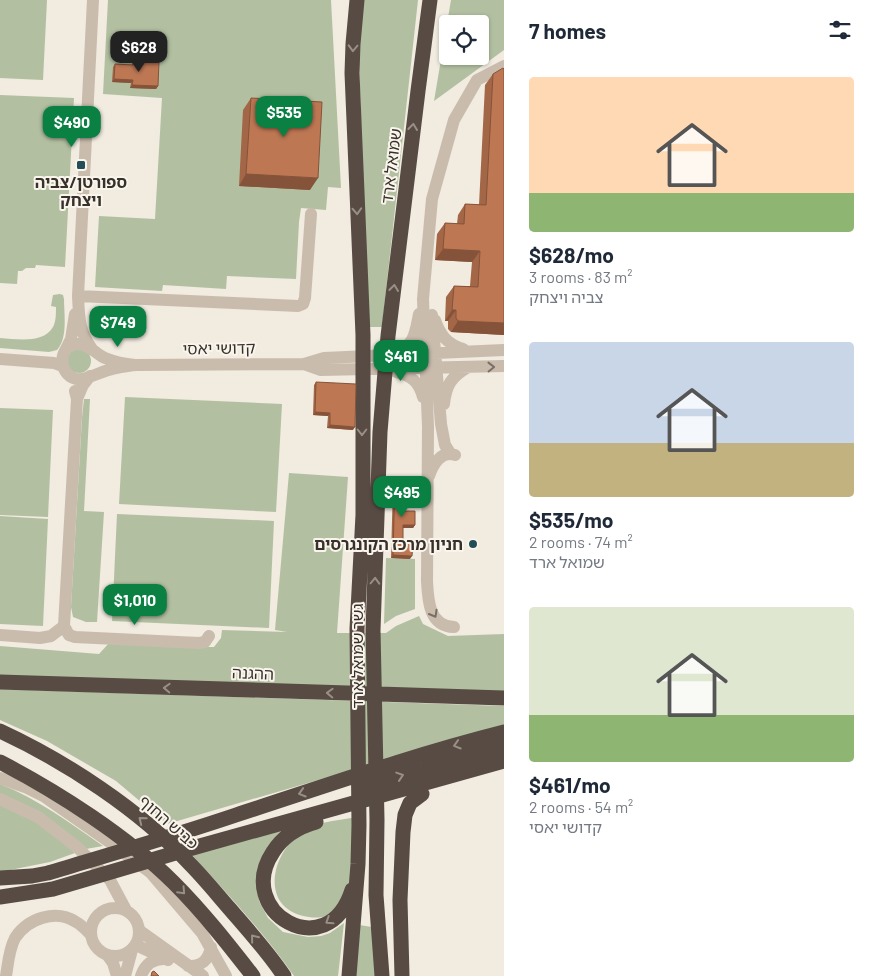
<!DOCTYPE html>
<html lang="en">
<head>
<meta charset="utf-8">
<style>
  :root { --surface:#fff; --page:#f6f6f7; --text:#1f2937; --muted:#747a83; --accent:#0b8043 }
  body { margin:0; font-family:Barlow,"Noto Sans Hebrew",sans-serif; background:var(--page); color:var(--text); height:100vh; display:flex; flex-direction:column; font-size:19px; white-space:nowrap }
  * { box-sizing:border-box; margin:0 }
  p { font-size:16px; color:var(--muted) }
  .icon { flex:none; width:28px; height:28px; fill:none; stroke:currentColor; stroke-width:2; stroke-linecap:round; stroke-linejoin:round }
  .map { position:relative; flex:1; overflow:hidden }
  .panel { display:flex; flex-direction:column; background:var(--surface); width:375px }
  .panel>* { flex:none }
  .controls { position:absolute; left:439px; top:15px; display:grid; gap:10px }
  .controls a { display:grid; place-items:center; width:50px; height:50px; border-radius:5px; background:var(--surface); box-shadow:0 1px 4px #0004; font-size:25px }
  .price { position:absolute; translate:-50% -42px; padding:0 11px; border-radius:10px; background:var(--accent); color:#fff; font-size:16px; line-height:32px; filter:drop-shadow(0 1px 2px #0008) }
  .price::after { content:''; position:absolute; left:50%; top:30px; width:15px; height:11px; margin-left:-8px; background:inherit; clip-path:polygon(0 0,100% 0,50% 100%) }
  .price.active { background:#222; color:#fff }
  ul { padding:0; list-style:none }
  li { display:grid; align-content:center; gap:10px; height:265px; padding:0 25px }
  li span { display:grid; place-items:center; height:155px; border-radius:5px; color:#555 }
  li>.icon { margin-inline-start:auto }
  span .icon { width:90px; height:90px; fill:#fffc; stroke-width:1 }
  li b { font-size:21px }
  h2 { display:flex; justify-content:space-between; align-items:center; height:60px; padding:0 25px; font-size:21px }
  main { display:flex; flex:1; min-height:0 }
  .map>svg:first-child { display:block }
  .green { fill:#b2c0a1; fill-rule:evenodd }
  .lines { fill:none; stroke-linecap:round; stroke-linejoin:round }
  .minor { stroke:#c9bcad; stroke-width:12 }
  .highway { stroke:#584b43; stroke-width:15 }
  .wall { fill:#a36647 }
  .shaded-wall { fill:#84533a }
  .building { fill:#bd7753; stroke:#84533a }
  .oneway { stroke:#988f87 }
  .oneway2 { stroke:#796f66 }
  .poi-dot { fill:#234e57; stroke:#f9f5ec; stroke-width:2 }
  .labels { text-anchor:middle; stroke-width:4; stroke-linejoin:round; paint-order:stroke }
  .street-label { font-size:16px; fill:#38302b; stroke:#f9f5ec }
  .poi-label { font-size:16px; font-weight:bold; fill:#38302b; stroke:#f9f5ec }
</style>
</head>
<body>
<main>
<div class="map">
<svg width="504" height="976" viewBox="0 0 504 976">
  <rect width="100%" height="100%" fill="#f1ebe0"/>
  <!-- green -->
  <path class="green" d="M0 0H47L43 80 0 78Z
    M108 0H331L341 188 328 187 326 210 301 208 299 222 296 279 227 276 226 289 163 285 162 291 95 287 99 216 155 219 162 98 103 94Z
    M363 0H418L382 327H367L359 53Z
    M451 0H504V50L434 101ZM448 24H480V56H448Z
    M0 95 74 98 65 267 36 265 35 268H26L22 271H18L17 284 0 283Z
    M60 294 63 295 64 299C64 315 68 338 57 350L49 352 0 348V338C17 339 43 344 53 327 56 322 56 313 56 307L51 306 53 295Z
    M67 361a12 12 0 1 1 24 0a12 12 0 1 1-24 0Z
    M125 397 282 404 276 512 119 504Z
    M84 399H90L84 511 104 512 97 622H86L73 617 71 607 82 418Z
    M0 408 53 410 48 517 0 515Z
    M289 473 348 477 337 633H386L396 626 419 616 423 624 448 636 504 634V692L0 676V646L99 654 111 641 204 647H214L221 638 222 630 287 632 275 630Z
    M117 514 274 521 269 628 112 621Z
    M0 516 48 519 43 626 0 624Z
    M386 558 415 559V609L396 616 384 624Z
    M0 689 504 706V726L167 824 116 781 47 741 0 720Z
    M0 784C38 799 70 823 103 846L86 849 0 795Z
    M0 803 45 826 75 853 50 862 0 872Z
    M309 817 281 834 258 883 259 901 268 918 283 932 308 937 321 936 330 933 344 923 338 976H294C264 933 227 893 191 854Z
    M357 817C355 843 355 885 339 906 332 916 320 919 309 917 256 910 271 847 309 828 322 821 342 820 357 817Z
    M359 925 372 927 376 976H354Z"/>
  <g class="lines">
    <!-- minor -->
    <path class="minor" d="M78 296 298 306 303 304 305 298 311 214
      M432 315 441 424 445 445 450 453
      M435 320C440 335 447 344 463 349
      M92 349C79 332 79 317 78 296L93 0
      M65 351 71 339 75 314
      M395 354C415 344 415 334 419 314
      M0 359 54 363 62 366
      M304 364 321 370 504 366
      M135 365C125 364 115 362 105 358 96 354 89 344 78 344 58 344 57 374 76 379 85 381 102 371 112 369 120 367 128 366 135 365L304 364 324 358 504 350
      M396 372C412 376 419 382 423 397
      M77 399 83 385 90 376
      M444 404C446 385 451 377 468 367
      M429 476C433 464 442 450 455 455
      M64 626 69 635 75 637 199 643 205 642 209 636
      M454 627C429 626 428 601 427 581L428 427 423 299 432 199 454 120 477 80 504 66
      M0 635 40 638 51 636 64 626 77 399 75 391
      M0 778 25 787 45 797 108 841 151 873 202 933 226 976
      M0 799 38 817 77 847 110 880 126 910
      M91 932a24 24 0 1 1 48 0a24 24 0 1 1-48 0Z
      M140 931 203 976
      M136 945 168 960
      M108 956 113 963 117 976
      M188 966C202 966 208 961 211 947
      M6 976C8 964 9 949 15 938 28 918 56 909 76 922 82 925 86 930 91 935
      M125 976 132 950
      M141 976C145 964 153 958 166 959"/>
    <!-- highway -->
    <path class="highway" d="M0 682 504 698
      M0 731C65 761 140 810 189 863 203 877 216 893 229 908 248 930 268 952 284 976
      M0 762C58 792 128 837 174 883 203 912 228 944 253 976
      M367 787 504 746
      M316 822C298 827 283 836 273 852 233 912 328 967 352 890
      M0 878 32 876 48 873C111 854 174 836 236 815 325 786 413 755 504 732
      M0 897 53 889 189 849 504 761
      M349 976 358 864 359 825 357 629 363 515V335L352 73 353 44 357 0
      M382 976 376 895 377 820 373 630 380 432 388 336 418 91 430 0
      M402 976 400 900 403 832 405 815 410 803 422 794"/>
  </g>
  <!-- wall -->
  <path class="wall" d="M134 61 158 86 156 89 130 88 131 83 112 82 113 67 115 64 132 65V64Z
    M493 74 504 335 451 332 448 329V321H445L446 297 454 286H470L472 262 435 260 437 234 445 223 457 224 458 215 465 204 479 205 485 85Z
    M251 98 310 190 239 186 243 110Z
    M316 382 353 430 327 428 328 416 313 415 314 385Z
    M395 480 414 494 412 497H404V511L415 525 413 528H403V543L410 559 391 558 393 483Z"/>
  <!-- shaded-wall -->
  <path class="shaded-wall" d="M114 79 133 80 131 83 112 82Z
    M132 85 158 86 156 89 130 88Z
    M246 174 318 178 310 190 239 186Z
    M443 249 480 251 472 262 435 260Z
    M452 310H456L448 321H445Z
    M458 321 504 323V335L451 332Z
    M315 412 330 413 328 416 313 415Z
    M330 425 355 427 353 430 327 428Z
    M404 494H414L412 497H402Z
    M403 525H415L413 528H401Z
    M393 555 412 556 410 559 391 558Z"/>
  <!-- building -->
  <path class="building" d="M134 61 159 62 158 86 132 85 133 80 114 79 115 64 133 65Z
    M503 68 504 69V323L458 321 456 318V310H452L454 286 478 287 480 251 443 249 445 223 464 224 465 204 486 205 493 74Z
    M251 98 322 102 318 178 246 174Z
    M316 382 356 384 355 427 330 425V413L315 412Z
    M395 480 415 481 414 494H404V511H415V525H403V543H413L412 556 393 555Z
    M154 971 159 976H151L152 972Z"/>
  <!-- one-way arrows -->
  <defs><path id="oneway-chevron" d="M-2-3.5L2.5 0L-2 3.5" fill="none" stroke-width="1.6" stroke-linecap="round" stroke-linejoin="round" transform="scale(1.25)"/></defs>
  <g class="oneway">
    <use href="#oneway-chevron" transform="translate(353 48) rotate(92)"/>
    <use href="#oneway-chevron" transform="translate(413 127) rotate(-83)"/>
    <use href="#oneway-chevron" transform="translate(357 211) rotate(87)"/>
    <use href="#oneway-chevron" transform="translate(394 288) rotate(-83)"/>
    <use href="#oneway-chevron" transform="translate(362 432) rotate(90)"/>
    <use href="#oneway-chevron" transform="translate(375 581) rotate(-88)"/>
    <use href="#oneway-chevron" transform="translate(167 688) rotate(-178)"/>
    <use href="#oneway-chevron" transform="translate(330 693) rotate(-178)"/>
    <use href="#oneway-chevron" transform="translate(457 745) rotate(163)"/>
    <use href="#oneway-chevron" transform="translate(400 776) rotate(-18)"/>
    <use href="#oneway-chevron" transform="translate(302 793) rotate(163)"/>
    <use href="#oneway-chevron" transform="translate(142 820) rotate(-141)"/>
    <use href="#oneway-chevron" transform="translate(182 891) rotate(47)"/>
    <use href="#oneway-chevron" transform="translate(329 921) rotate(147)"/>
    <use href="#oneway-chevron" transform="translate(254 938) rotate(-129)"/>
  </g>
  <g class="oneway2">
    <use href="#oneway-chevron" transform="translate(491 367) rotate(-1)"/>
    <use href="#oneway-chevron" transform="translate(434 614) rotate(60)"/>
  </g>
  <!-- markers -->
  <g class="poi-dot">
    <rect x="76" y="160" width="10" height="10" rx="2.5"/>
    <circle cx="473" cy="544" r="5"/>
  </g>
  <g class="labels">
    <!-- street labels -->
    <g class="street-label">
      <text transform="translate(391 166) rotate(-83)" y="6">שמואל ארד</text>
      <text transform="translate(219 348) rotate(-1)" y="6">קדושי יאסי</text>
      <text transform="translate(357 656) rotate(-90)" y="6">גשר שמואל ארד</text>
      <text transform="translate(253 673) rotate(2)" y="6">ההגנה</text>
      <text transform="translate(169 822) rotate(41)" y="6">כביש החוף</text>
    </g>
    <!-- poi labels -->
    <g class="poi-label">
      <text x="81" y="188">ספורטן/צביה<tspan x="81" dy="18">ויצחק</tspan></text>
      <text x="463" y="550" text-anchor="end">חניון מרכז הקונגרסים</text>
    </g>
  </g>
</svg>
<div class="controls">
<a><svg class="icon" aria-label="locate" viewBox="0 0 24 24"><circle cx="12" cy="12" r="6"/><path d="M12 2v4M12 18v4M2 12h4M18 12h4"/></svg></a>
</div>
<b class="price active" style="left:139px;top:73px">$628</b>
<b class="price" style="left:284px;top:138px">$535</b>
<b class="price" style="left:72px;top:148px">$490</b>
<b class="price" style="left:118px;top:348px">$749</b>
<b class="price" style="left:401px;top:382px">$461</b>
<b class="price" style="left:402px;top:518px">$495</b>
<b class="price" style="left:135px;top:626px">$1,010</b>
</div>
<section class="panel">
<h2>7 homes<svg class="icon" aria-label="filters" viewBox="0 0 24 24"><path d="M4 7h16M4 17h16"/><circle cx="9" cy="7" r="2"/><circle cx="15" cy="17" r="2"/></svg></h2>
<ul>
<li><span style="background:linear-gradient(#ffd9b3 75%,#8fb573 0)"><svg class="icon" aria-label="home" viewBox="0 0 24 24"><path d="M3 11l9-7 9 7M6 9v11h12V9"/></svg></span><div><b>$628/mo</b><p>3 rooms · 83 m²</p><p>צביה ויצחק</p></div></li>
<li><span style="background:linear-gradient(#c9d6e8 65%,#c2b280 0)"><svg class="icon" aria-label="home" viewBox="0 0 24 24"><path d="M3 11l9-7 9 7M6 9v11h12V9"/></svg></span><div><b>$535/mo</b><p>2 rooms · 74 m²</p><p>שמואל ארד</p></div></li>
<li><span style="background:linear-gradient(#dfe7d0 70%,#8fb573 0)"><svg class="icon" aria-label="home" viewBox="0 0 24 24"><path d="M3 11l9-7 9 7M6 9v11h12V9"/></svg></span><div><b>$461/mo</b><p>2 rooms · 54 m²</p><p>קדושי יאסי</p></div></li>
</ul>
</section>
</main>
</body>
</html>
